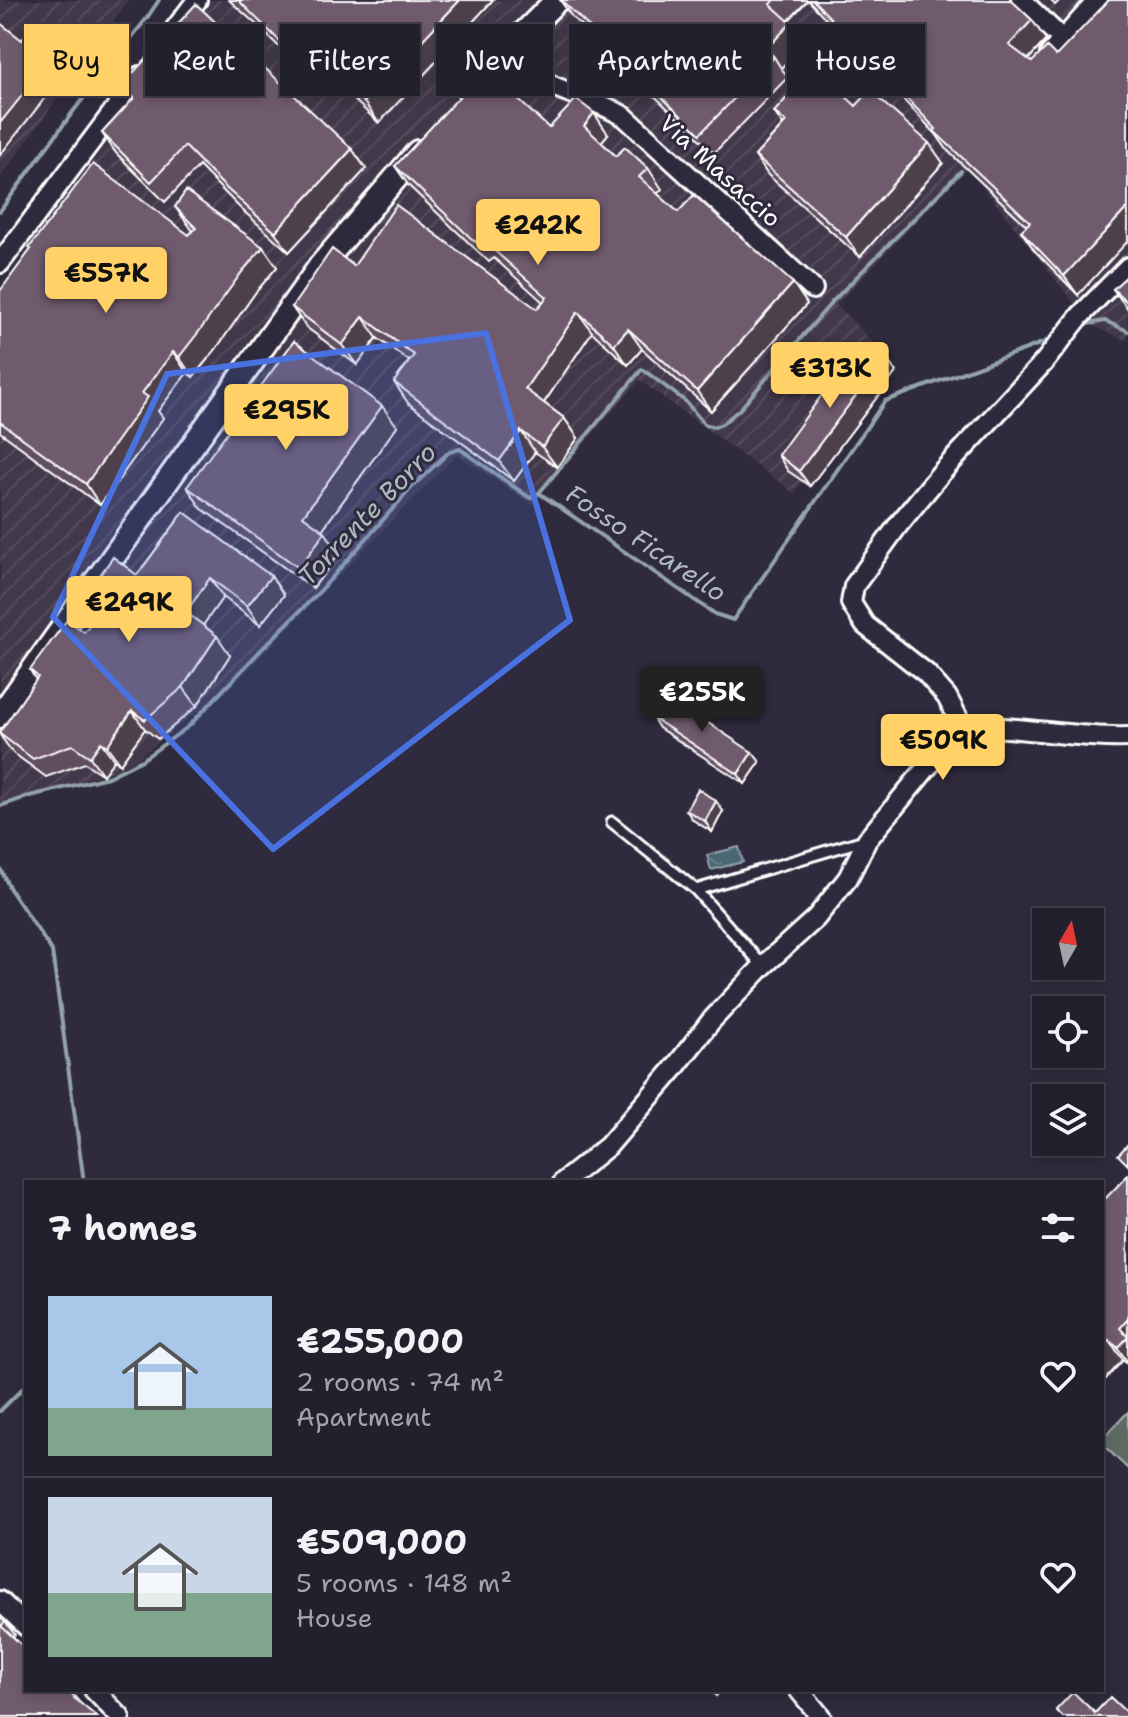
<!DOCTYPE html>
<html lang="en">
<head>
<meta charset="utf-8">
<style>
  :root { --surface:#23202e; --page:#2b2836; --text:#f1f3f6; --muted:#a3a3aa; --line:#403e4a; --accent:#ffd166 }
  body { margin:0; font-family:"Shantell Sans",sans-serif; background:var(--page); color:var(--text); height:100vh; display:flex; flex-direction:column; font-size:30px; white-space:nowrap }
  * { box-sizing:border-box; margin:0 }
  p { font-size:26px; color:var(--muted) }
  .icon { flex:none; width:44px; height:44px; fill:none; stroke:currentColor; stroke-width:2; stroke-linecap:round; stroke-linejoin:round }
  .map { position:relative; flex:1; overflow:hidden }
  .sheet { position:absolute; left:24px; top:1180px; width:1080px; height:512px; display:flex; flex-direction:column; background:var(--surface); border-radius:0px; box-shadow:0 4px 12px #0003,0 0 0 2px var(--line) }
  .sheet>* { flex:none }
  .guide { position:absolute; left:24px; top:24px; width:1080px; height:72px; display:flex; gap:16px }
  .needle { width:52px; rotate:9deg }
  .controls { position:absolute; left:1032px; top:908px; display:grid; gap:16px }
  .controls a { display:grid; place-items:center; width:72px; height:72px; border-radius:0px; background:var(--surface); box-shadow:0 4px 12px #0003,0 0 0 2px var(--line); font-size:40px }
  .price { position:absolute; translate:-50% -68px; padding:0 18px; border-radius:8px; background:var(--accent); color:#111; font-size:26px; line-height:52px; filter:drop-shadow(0 2px 4px #0008) }
  .price::after { content:''; position:absolute; left:50%; top:48px; width:24px; height:18px; margin-left:-12px; background:inherit; clip-path:polygon(0 0,100% 0,50% 100%) }
  .price.current { background:#222; color:#fff }
  ul { padding:0; list-style:none }
  li { display:flex; align-items:center; gap:24px; height:200px; padding:0 24px }
  li+li { border-top:2px solid var(--line) }
  li span { display:grid; place-items:center; flex:none; width:224px; height:160px; border-radius:0px; color:#555 }
  li>.icon { margin-inline-start:auto }
  span .icon { width:96px; height:96px; fill:#fffc; stroke-width:1 }
  li b { font-size:34px }
  h2 { display:flex; justify-content:space-between; align-items:center; height:96px; padding:0 24px; font-size:34px }
  .pill { padding:0 28px; border-radius:0px; background:var(--surface); box-shadow:0 4px 12px #0003,0 0 0 2px var(--line); font-size:28px; line-height:72px }
  .pill.current { background:var(--accent); color:#111 }
  .map>svg:first-child { display:block }
  .industrial { fill:url(#industrial-furrows) }
  .garden { fill:#5b6b62; stroke:#adb5b0; stroke-width:2 }
  .water { fill:url(#water-ripples); stroke:#94a3ac; stroke-width:2 }
  .lines { fill:none; stroke-linecap:round; stroke-linejoin:round }
  .stream { stroke:#94a3ac; stroke-width:4 }
  .service-casing { stroke:#fff; stroke-width:15 }
  .minor-casing { stroke:#fff; stroke-width:24 }
  .tertiary-casing { stroke:#fff; stroke-width:28 }
  .service { stroke:#2f2a3d; stroke-width:9 }
  .minor { stroke:#2f2a3d; stroke-width:18 }
  .tertiary { stroke:#2f2a3d; stroke-width:22 }
  .wall { fill:#604d5e; stroke:#fff; stroke-width:2 }
  .shaded-wall { fill:#4e3f4c; stroke:#fff; stroke-width:2 }
  .building { fill:#705a6d; stroke:#fff; stroke-width:2 }
  .marked { fill:#4a71e0; fill-opacity:0.2; stroke:#4a71e0; stroke-width:6; stroke-linejoin:round }
  .labels { text-anchor:middle; stroke-width:6; stroke-linejoin:round; paint-order:stroke }
  .street-label { font-size:24px; fill:#fff; stroke:#2f2a3d }
  .water-label { font-size:26px; font-style:italic; fill:#aebac0; stroke:#2f2a3d }
</style>
</head>
<body>
<div class="map">
<svg width="1128" height="1717" viewBox="0 0 1128 1717">
  <defs>
    <pattern id="industrial-furrows" width="10" height="10" patternUnits="userSpaceOnUse" patternTransform="scale(2)"><rect width="10" height="10" fill="#42384b"/><path d="M-1 1l2-2M0 10L10 0M9 11l2-2" fill="none" stroke="#554c5d"/></pattern>
    <pattern id="water-ripples" width="26" height="14" patternUnits="userSpaceOnUse" patternTransform="scale(2)"><rect width="26" height="14" fill="#4c6674"/><path d="M2 4q2-2 4 0t4 0M15 11q2-2 4 0t4 0" fill="none" stroke="#677d89"/></pattern>
  </defs>
  <rect width="100%" height="100%" fill="#2f2a3d"/>
  <filter id="ink" filterUnits="userSpaceOnUse"><feTurbulence type="fractalNoise" baseFrequency=".0125" numOctaves="2"/><feDisplacementMap in="SourceGraphic" scale="16" xChannelSelector="R" yChannelSelector="G"/><feConvolveMatrix kernelMatrix="1 2 1 2 8 2 1 2 1" color-interpolation-filters="sRGB"/></filter>
  <g filter="url(#ink)">
    <!-- industrial -->
    <path class="industrial" d="M0 0H129L0 178Z
      M208 0H1128V341L1091 325 968 168 836 304 892 362 794 493 639 380 532 504 457 454 236 681 125 768 0 804V290L202 11Z"/>
    <!-- garden -->
    <path class="garden" d="M1128 1412V1469L1102 1444V1439Z"/>
    <!-- water -->
    <path class="water" d="M739 847 743 862 711 870 707 855Z"/>
    <g class="lines">
      <!-- stream -->
      <path class="stream" d="M0 211 75 109 147 18 159 0
        M1081 325 1105 321 1128 331
        M539 493 715 614 733 620 885 401 1045 342 1054 335
        M0 806 26 797 108 777 142 760 189 726 261 650 320 591 413 486 449 452 460 449 530 498 539 493 642 369 685 401 705 425 715 427 722 424 740 409 832 302 961 171
        M0 868 10 889 52 951 84 1182
        M0 1411 26 1385"/>
      <!-- service casing -->
      <g class="service-casing">
        <path id="service" d="M612 822 696 890 763 966
          M696 890 864 840"/>
      </g>
      <!-- minor casing -->
      <g class="minor-casing">
        <path id="minor" d="M1021 0 1062 39
          M172 33 197 0
          M505 52C520 64 536 77 553 86 578 97 601 102 625 117L813 289
          M1050 54 1098 0
          M0 263 140 76
          M963 728C1018 724 1073 739 1128 737
          M563 1182 608 1146 672 1071 711 1021 763 966 816 918 848 878 867 840 929 765 951 745 963 728 947 697 926 673 865 625 851 603 854 586 899 524 941 473 1045 361 1080 316 1128 267
          M0 1601 26 1626
          M94 1690 120 1717
          M799 1690 821 1717"/>
      </g>
      <!-- tertiary casing -->
      <g class="tertiary-casing">
        <path id="tertiary" d="M470 92 505 52 557 0
          M0 716 321 265 418 152"/>
      </g>
      <!-- service -->
      <use href="#service" class="service"/>
      <!-- minor -->
      <use href="#minor" class="minor"/>
      <!-- tertiary -->
      <use href="#tertiary" class="tertiary"/>
    </g>
    <!-- wall -->
    <path class="wall" d="M229 0H493L379 123 323 71 314 81 258 26Z
      M560 0H808L788 21 804 43 781 68 788 77 714 153 572 17Z
      M808 0H1011L1032 20 1046 40 1028 60 1078 295 1035 251 1021 231 1027 226 948 151 936 134Z
      M121 86 352 149 366 169 289 252 240 208 199 166 165 202 116 153 102 133 132 100Z
      M856 106 943 163 860 257 768 175 755 156 783 125 774 112Z
      M549 128 608 134 601 142 616 156 648 168 662 189 657 194 678 212 793 283 807 304 711 411 642 349 628 365 592 332 544 403 564 418 578 438 557 467 535 452 514 481 408 403 394 382 409 361 377 338 357 365 306 327 292 307 354 266 537 309 543 302 494 258 489 262 409 186 395 166Z
      M175 207 277 267 255 293 216 349 193 377 187 373 158 411 163 418 100 505 0 432V291L189 235 193 231Z
      M1128 275V309L1113 289Z
      M865 354 896 372 810 486 788 471 778 455 831 391Z
      M397 426 322 530 339 553 313 588 201 508 187 487Z
      M184 512 284 595 260 625 223 597 203 625 230 655 197 706 158 739 145 729 120 764 114 760 103 775 85 763 46 777 12 752 0 735V732L36 680 30 670 84 632 98 614 85 596 137 575Z
      M652 717 752 752 760 762 745 784 659 728Z
      M686 810 723 811 712 832 693 820Z
      M1128 1175V1365L1123 1360 1102 1383Z
      M0 1617 5 1622 15 1635 13 1637 75 1697 80 1703 0 1717Z
      M710 1690H722L716 1696Z"/>
    <!-- shaded-wall -->
    <path class="shaded-wall" d="M460 0H493L379 123 364 102Z
      M1051 0H1060L1055 5Z
      M1032 20 1046 40 1023 65 1009 45Z
      M791 23 804 43 781 68 774 57 766 49Z
      M309 51 323 71 314 81 300 61Z
      M56 53 67 70 0 155V123Z
      M594 113 608 134 598 146 584 126Z
      M929 143 943 163 860 257 846 237Z
      M352 149 366 169 289 252 275 232Z
      M1128 207V241L1078 295 1064 276Z
      M263 247 277 267 255 293 216 349 193 377 179 357 241 273Z
      M793 283 807 304 711 411 697 391Z
      M578 312 592 332 539 410 525 389Z
      M363 317 377 338 357 365 342 345Z
      M628 329 642 349 628 365 614 345Z
      M173 352 187 373 158 411 163 418 100 505 86 484 142 393Z
      M885 357 896 372 810 486 799 471Z
      M382 406 397 426 317 537 303 516Z
      M564 418 578 438 557 467 542 447Z
      M521 431 535 452 514 481 499 461Z
      M325 532 339 553 313 588 299 568Z
      M271 576 284 595 260 625 247 606Z
      M210 578 223 597 199 631 186 612Z
      M217 636 230 655 197 706 183 687Z
      M132 711 145 729 120 764 107 746Z
      M101 742 114 760 103 775 90 757Z
      M752 752 760 762 745 784 738 774Z
      M716 801 723 811 712 832 705 821Z
      M1128 1319V1363L1118 1348 1120 1328Z
      M1109 1340 1123 1360 1102 1383V1348Z"/>
    <!-- building -->
    <path class="building" d="M238 0H460L364 102 309 51 300 61Z
      M561 0H775L770 4 791 23 766 49 774 57 700 134Z
      M813 0H1011L1032 20 1009 45 1032 62 1047 47 1056 56 1109 0H1128V207L1064 276 1021 231 1030 222 934 131 936 129Z
      M196 4 352 149 275 232 226 188 185 146 151 182 102 133 134 98 121 86Z
      M0 23 22 40 29 30 56 53 0 123Z
      M814 67 856 106 870 91 929 143 846 237 755 156 786 122 774 112Z
      M485 69 549 128 576 99 594 113 584 126 616 156 625 147 648 168 639 177 678 212 694 195 793 283 697 391 628 329 614 345 578 312 525 389 564 418 542 447 521 431 499 461 394 382 414 355 363 317 342 345 292 307 332 249 354 266 396 205 537 309 547 297 480 238 475 242 395 166Z
      M93 164 189 235 196 228 175 207 186 191 263 247 241 273 201 329 179 357 173 352 142 393 148 397 86 484 0 422V291L31 249 29 248Z
      M1128 275V303L1113 289Z
      M294 341 382 406 303 516 325 532 299 568 187 487Z
      M870 347 885 357 799 471 778 455 827 388 831 391 861 352 865 354Z
      M184 512 271 576 247 606 210 578 186 612 217 636 183 687 145 720 132 711 107 746 101 742 90 757 72 745 33 759 0 734V732L38 677 30 670 67 620 84 632 103 608 85 596 113 557 137 575Z
      M666 695 752 752 738 774 652 717Z
      M698 789 716 801 705 821 686 810Z
      M1128 1144V1165L1118 1155Z
      M1128 1175V1248L1127 1250 1128 1251V1319L1120 1328 1128 1337 1118 1348 1109 1340 1102 1348V1202Z
      M0 1617 5 1622 1 1626 26 1649V1690H68L75 1697 74 1698 97 1717H0Z
      M1073 1692 1095 1713 1110 1697 1128 1714V1717H1063L1056 1710Z"/>
  </g>
  <!-- marked area -->
  <path class="marked" d="M486 333 570 620 273 849 53 617 167 374Z"/>
  <g class="labels">
    <!-- street labels -->
    <g class="street-label">
      <text transform="translate(720 171) rotate(42)" y="8">Via Masaccio</text>
    </g>
    <!-- water labels -->
    <g class="water-label">
      <text transform="translate(367 514) rotate(-46)" y="9">Torrente Borro</text>
      <text transform="translate(646 543) rotate(34)" y="9">Fosso Ficarello</text>
    </g>
  </g>
</svg>
<div class="controls">
<a><svg class="needle" viewBox="-14 -14 28 28"><path d="M0-13l5 13h-10z" fill="#e53935"/><path d="M0 13l5-13h-10z" fill="#a3a3aa"/></svg></a>
<a><svg class="icon" aria-label="locate" viewBox="0 0 24 24"><circle cx="12" cy="12" r="6"/><path d="M12 2v4M12 18v4M2 12h4M18 12h4"/></svg></a>
<a><svg class="icon" aria-label="layers" viewBox="0 0 24 24"><path d="M12 4l9 5-9 5-9-5zM3 14l9 5 9-5"/></svg></a>
</div>
<b class="price" style="left:538px;top:267px">€242K</b>
<b class="price" style="left:106px;top:315px">€557K</b>
<b class="price" style="left:830px;top:410px">€313K</b>
<b class="price" style="left:286px;top:452px">€295K</b>
<b class="price" style="left:129px;top:644px">€249K</b>
<b class="price current" style="left:702px;top:734px">€255K</b>
<b class="price" style="left:943px;top:782px">€509K</b>
<div class="guide">
<a class="pill current">Buy</a>
<a class="pill">Rent</a>
<a class="pill">Filters</a>
<a class="pill">New</a>
<a class="pill">Apartment</a>
<a class="pill">House</a>
</div>
<section class="sheet">
<h2>7 homes<svg class="icon" aria-label="filters" viewBox="0 0 24 24"><path d="M4 7h16M4 17h16"/><circle cx="9" cy="7" r="2"/><circle cx="15" cy="17" r="2"/></svg></h2>
<ul>
<li><span style="background:linear-gradient(#a9c7e8 70%,#7fa58c 0)"><svg class="icon" aria-label="home" viewBox="0 0 24 24"><path d="M3 11l9-7 9 7M6 9v11h12V9"/></svg></span><div><b>€255,000</b><p>2 rooms · 74 m²</p><p>Apartment</p></div><svg class="icon" aria-label="heart" viewBox="0 0 24 24"><path d="M12 20l-8-8c-3-5 5-10 8-4 3-6 11-1 8 4z"/></svg></li>
<li><span style="background:linear-gradient(#c9d6e8 60%,#7fa58c 0)"><svg class="icon" aria-label="home" viewBox="0 0 24 24"><path d="M3 11l9-7 9 7M6 9v11h12V9"/></svg></span><div><b>€509,000</b><p>5 rooms · 148 m²</p><p>House</p></div><svg class="icon" aria-label="heart" viewBox="0 0 24 24"><path d="M12 20l-8-8c-3-5 5-10 8-4 3-6 11-1 8 4z"/></svg></li>
</ul>
</section>
</div>
</body>
</html>
